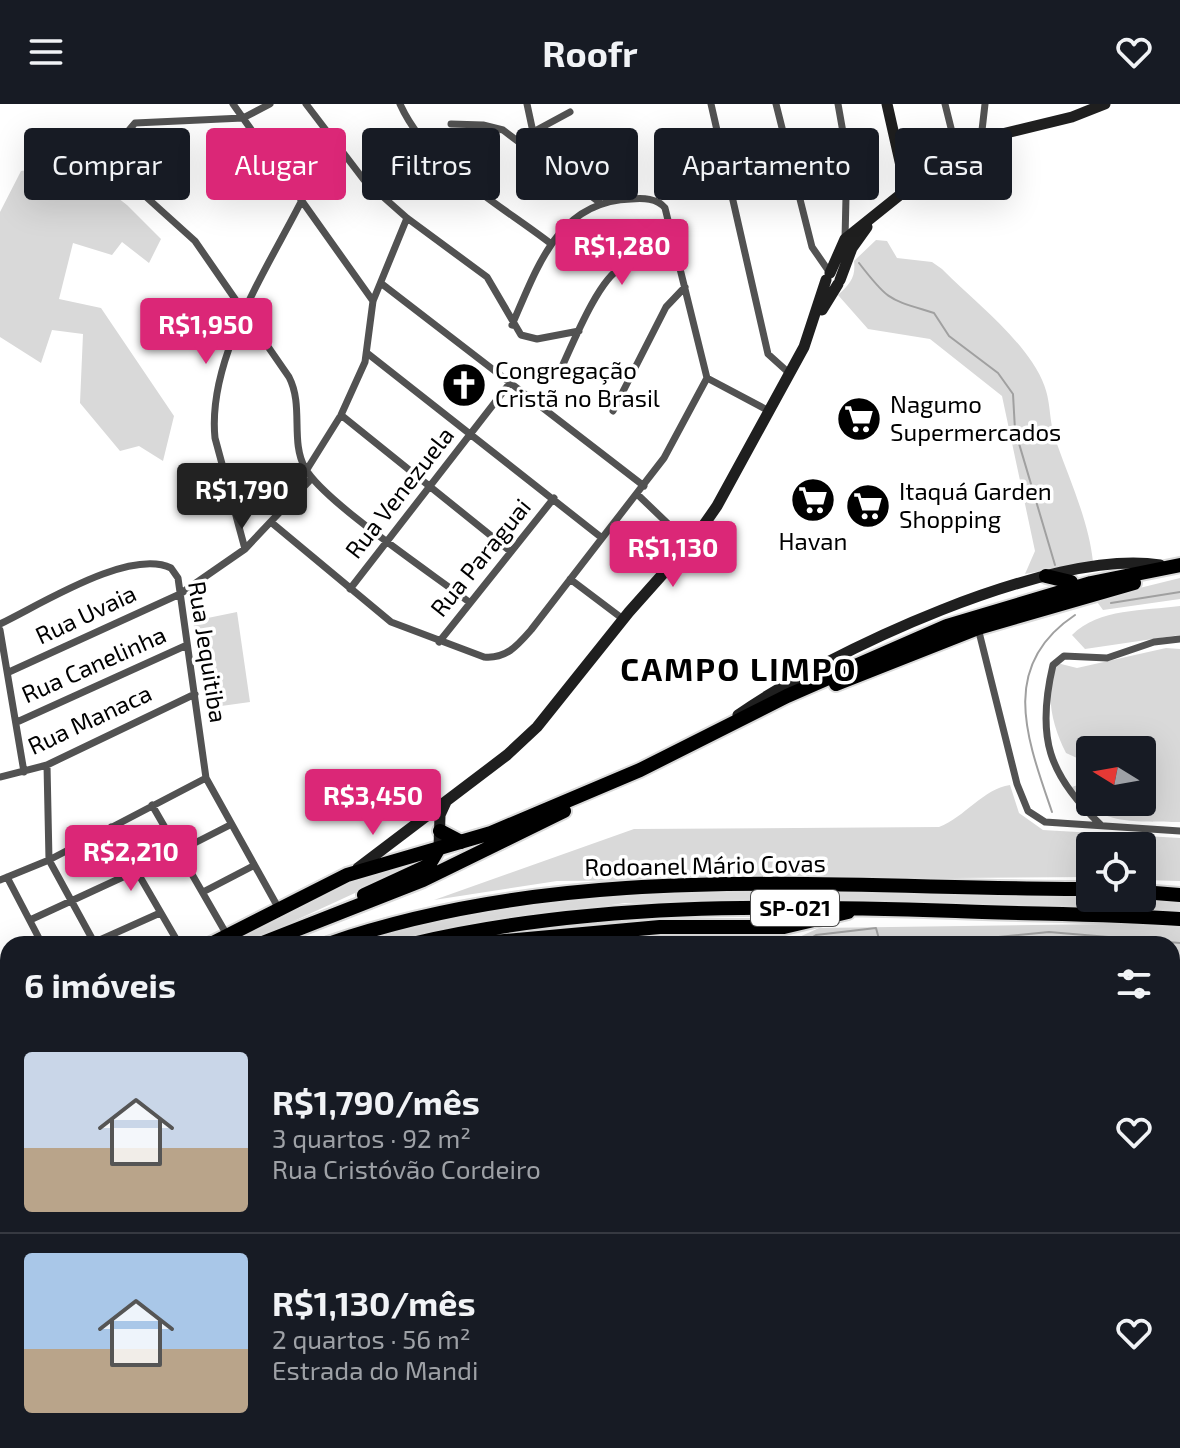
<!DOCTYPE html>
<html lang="pt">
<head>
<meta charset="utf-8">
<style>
  :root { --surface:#171b24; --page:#20242c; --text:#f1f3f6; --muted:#9ea1a6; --line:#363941; --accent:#db2777 }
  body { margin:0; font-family:"Exo 2",sans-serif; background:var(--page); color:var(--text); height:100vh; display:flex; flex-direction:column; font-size:30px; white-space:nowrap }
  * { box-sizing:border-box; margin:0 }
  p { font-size:26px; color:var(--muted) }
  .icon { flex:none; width:44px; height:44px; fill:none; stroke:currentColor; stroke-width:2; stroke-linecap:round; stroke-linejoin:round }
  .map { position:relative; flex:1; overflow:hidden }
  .sheet { position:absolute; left:0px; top:832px; width:1180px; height:512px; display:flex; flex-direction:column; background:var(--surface); border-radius:24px 24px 0 0; box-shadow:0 8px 32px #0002 }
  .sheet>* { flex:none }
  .hud { position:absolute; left:24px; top:24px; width:1132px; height:72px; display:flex; gap:16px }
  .needle { width:52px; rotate:281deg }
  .buttons { position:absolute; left:1076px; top:632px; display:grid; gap:16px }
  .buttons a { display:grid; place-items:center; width:80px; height:80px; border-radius:8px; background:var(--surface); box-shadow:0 8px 32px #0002; font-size:40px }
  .price { position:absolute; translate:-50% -68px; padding:0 18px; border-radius:8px; background:var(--accent); color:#fff; font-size:26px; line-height:52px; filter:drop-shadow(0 2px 4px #0008) }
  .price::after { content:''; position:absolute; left:50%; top:48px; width:24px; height:18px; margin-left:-12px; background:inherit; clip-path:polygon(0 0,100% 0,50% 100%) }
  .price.selected { background:#222; color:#fff }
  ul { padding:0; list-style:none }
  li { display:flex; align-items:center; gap:24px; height:200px; padding:0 24px }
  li+li { border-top:2px solid var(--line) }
  li span { display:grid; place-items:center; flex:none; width:224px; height:160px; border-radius:8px; color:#555 }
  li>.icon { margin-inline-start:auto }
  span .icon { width:96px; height:96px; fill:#fffc; stroke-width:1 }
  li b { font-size:34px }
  h2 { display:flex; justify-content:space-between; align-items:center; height:96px; padding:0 24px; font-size:34px }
  .pill { padding:0 28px; border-radius:8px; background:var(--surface); box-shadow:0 8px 32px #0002; font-size:28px; line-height:72px }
  .pill.selected { background:var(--accent); color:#fff }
  header { display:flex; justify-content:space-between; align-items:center; height:104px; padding:0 24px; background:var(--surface); font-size:36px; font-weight:700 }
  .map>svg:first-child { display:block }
  .green { fill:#d9d9d9; fill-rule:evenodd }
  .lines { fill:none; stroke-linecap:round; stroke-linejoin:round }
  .stream { stroke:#a0a0a0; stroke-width:2 }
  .highway-casing { stroke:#dbdbdb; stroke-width:18 }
  .street { stroke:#525252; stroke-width:7 }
  .secondary { stroke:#1f1f1f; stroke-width:11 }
  .highway { stroke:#000; stroke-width:14 }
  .labels { text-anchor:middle; stroke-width:7; stroke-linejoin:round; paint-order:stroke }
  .shield { fill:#fff; stroke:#4c4c4c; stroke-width:2 }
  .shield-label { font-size:22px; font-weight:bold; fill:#000 }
  .poi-label { font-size:24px; fill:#000; stroke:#fff; text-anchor:start }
  .street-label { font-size:24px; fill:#000; stroke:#fff }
  .district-label { font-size:32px; font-weight:bold; letter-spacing:2px; fill:#000; stroke:#fff }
</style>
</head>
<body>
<header><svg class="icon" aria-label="menu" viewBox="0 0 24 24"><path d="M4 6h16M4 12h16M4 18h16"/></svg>Roofr<svg class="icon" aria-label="heart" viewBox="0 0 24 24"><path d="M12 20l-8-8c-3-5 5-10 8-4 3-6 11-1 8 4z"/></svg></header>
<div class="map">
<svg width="1180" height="1344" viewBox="0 0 1180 1344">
  <rect width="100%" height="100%" fill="#fff"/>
  <!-- green -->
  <path class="green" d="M74 60 127 101 161 135 149 159 122 138 112 151 73 139 59 195 101 204 174 312 163 357 139 342 120 347 80 299 83 230 52 226 41 259 0 233V108L21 67Z
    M876 136 887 137 897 154 932 158 942 165C971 194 1009 224 1032 258 1056 294 1045 308 1057 340 1070 377 1089 418 1093 458L1025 470 1035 447 1002 292 930 235 868 225 838 191C850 180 856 173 854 157Z
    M1180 474V495L1103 506 1095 495Z
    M1180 502V531L1085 545 1072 531C1099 504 1144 507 1180 502Z
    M237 508 250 598 207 604 193 517Z
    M1166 544 1180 545V718C1138 717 1096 723 1072 683L1083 679 1077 654 1066 649C1052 621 1044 589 1057 559L1077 564ZM1090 646H1142V698H1090Z
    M1010 681 1019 709 1043 726 1180 734V777L1142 776V742H1090V773L557 777 434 796 634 725 939 723C965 713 983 685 1010 681Z
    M427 752 418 760 244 840H224L358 771Z
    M703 784 1090 788V794L1180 795V809L1105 803 834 797 625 799 457 824 394 840H350L416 820 574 792Z
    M1180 819V867H1172V840H784L819 824Z
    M1180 1145V1276L1172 1283V1153Z
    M1180 1296V1344H1121L1126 1336H1172V1306Z"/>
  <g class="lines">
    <!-- stream -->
    <path class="stream" d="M859 159C889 198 889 195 934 209L949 232 998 269 1013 290 1015 326 1055 461
      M1111 499 1180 488
      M1052 708C1027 635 998 562 1075 511
      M801 840 816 831 876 824 879 835 886 840
      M887 840 897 836 959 837 1049 828 1180 839
      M0 977 8 974"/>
    <!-- highway casing -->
    <g class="highway-casing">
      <path id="highway" d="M1046 472 1071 478 1070 490
        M836 580 978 524 1134 479
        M440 727 461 738
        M1142 788 1180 791
        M364 791 429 761 439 744
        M211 840 347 771 491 729 640 666 787 592 947 522 1091 479 1180 461
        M260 840 423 776 564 707
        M328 840C574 755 834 785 1090 785
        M412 840C590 798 774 801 956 807 1031 810 1105 810 1180 815
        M471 840 660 823H784L848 808
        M0 933 8 929
        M0 953 8 949
        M0 1037 8 1030
        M0 1077 8 1070"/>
    </g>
    <!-- street -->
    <path class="street" d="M233 0 373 197
      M270 0 243 14 135 19 124 32 125 50 144 91 195 137 289 273C304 302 290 337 305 364 323 397 434 471 469 498
      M306 0 364 76 407 114 487 173 521 231 537 235 579 227
      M400 0C428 62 498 99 550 139
      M527 0 533 28 531 44
      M711 0 768 250 789 269
      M776 0 812 143 830 169
      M838 0 847 51 845 135
      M945 0 957 48
      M451 20 483 21 503 26 599 98
      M533 28 570 8
      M981 35 985 0
      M382 180 644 382
      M512 221C537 164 558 97 631 95 643 94 657 94 665 104L707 274 769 307
      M367 249 602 434
      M560 267C571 244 598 175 621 164 637 156 659 157 677 155
      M613 307 666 203 685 183
      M341 311 510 447
      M306 367 341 311 365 258 373 197 407 114
      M637 390 689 440
      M272 419 391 518 484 553C506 555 517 542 531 526L664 354 707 274
      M245 445 215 334C207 255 267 165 302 96
      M570 475 623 515
      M350 485 510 279
      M0 520C40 501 129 444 171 464L178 474 206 674 279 805
      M978 524 1017 680 1028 707 1045 718 1180 727
      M0 526 24 668
      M439 538 554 394
      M9 568 180 490 245 445 312 374
      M17 618 187 541
      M47 661 49 756 95 840
      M0 673 47 661 195 590
      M152 701 227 831
      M1101 721C1048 671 1036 633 1053 561L1064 552 1107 554 1154 538 1180 535
      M111 723 179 840
      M179 747 230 721
      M7 773 42 840
      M0 776 49 756 206 674
      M203 788 253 762
      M30 816 136 767
      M93 839 160 809
      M0 861 8 875
      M1172 1028 1180 1024
      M516 1344 532 1336"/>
    <!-- secondary -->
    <path class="secondary" d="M887 0 906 84
      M830 169 845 135 941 58 981 35 1072 13 1105 0
      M840 176 852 144 867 123
      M822 206 838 180
      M738 611C826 549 1052 443 1160 461
      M439 744 440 711 446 698
      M358 764 507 651 537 623 629 508 694 435 717 402 804 243 826 176"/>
    <!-- highway -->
    <use href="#highway" class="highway"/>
  </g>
  <!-- icons -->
  <defs>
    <g id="church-disc" transform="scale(2.3)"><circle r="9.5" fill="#000" stroke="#fff"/><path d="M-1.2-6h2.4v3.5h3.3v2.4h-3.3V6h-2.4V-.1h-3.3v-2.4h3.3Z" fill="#fff"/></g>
    <g id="supermarket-disc" transform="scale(2.3)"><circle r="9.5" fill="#000" stroke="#fff"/><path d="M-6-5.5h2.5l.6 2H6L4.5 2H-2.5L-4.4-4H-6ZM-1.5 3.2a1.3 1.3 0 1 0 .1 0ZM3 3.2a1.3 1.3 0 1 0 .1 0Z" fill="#fff"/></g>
  </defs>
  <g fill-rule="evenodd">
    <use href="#church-disc" x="464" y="281"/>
    <use href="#supermarket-disc" x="859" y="315"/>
    <use href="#supermarket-disc" x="813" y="396"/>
    <use href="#supermarket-disc" x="868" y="402"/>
  </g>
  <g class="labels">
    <!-- shield labels -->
    <rect class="shield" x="751" y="786" width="88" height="36" rx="6"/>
    <g class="shield-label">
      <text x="795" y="812">SP-021</text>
    </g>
    <!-- poi labels -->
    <g class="poi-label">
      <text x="495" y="275">Congregação<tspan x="495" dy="28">Cristã no Brasil</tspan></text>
      <text x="890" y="309">Nagumo<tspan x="890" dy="28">Supermercados</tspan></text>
      <text x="899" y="396">Itaquá Garden<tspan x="899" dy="28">Shopping</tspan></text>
      <text x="813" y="446" text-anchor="middle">Havan</text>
    </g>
    <!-- street labels -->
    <g class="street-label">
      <text transform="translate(400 389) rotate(-52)" y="8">Rua Venezuela</text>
      <text transform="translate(481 454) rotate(-51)" y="8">Rua Paraguai</text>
      <text transform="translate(86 511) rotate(-25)" y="8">Rua Uvaia</text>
      <text transform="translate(207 548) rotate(81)" y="8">Rua Jequitiba</text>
      <text transform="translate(94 561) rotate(-24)" y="8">Rua Canelinha</text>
      <text transform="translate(90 616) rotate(-25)" y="8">Rua Manaca</text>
      <text transform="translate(705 762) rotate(-1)" y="8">Rodoanel Mário Covas</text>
    </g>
    <!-- district labels -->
    <g class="district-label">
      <text x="739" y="577">CAMPO LIMPO</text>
    </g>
  </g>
</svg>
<div class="buttons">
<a><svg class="needle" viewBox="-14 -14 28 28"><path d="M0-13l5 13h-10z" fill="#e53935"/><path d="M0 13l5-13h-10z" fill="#9ea1a6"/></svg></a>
<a><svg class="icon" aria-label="locate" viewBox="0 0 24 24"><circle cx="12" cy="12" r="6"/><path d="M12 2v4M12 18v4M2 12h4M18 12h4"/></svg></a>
</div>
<b class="price" style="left:622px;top:183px">R$1,280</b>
<b class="price" style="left:206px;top:262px">R$1,950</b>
<b class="price selected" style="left:242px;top:427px">R$1,790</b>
<b class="price" style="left:673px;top:485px">R$1,130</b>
<b class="price" style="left:373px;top:733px">R$3,450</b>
<b class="price" style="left:131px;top:789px">R$2,210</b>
<div class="hud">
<a class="pill">Comprar</a>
<a class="pill selected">Alugar</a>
<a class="pill">Filtros</a>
<a class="pill">Novo</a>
<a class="pill">Apartamento</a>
<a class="pill">Casa</a>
</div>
<section class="sheet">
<h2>6 imóveis<svg class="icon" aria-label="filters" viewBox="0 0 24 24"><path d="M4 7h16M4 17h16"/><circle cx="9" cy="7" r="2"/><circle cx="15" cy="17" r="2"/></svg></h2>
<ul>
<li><span style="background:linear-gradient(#c9d6e8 60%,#b9a48a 0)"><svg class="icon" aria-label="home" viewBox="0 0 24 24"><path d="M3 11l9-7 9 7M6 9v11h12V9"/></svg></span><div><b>R$1,790/mês</b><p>3 quartos · 92 m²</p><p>Rua Cristóvão Cordeiro</p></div><svg class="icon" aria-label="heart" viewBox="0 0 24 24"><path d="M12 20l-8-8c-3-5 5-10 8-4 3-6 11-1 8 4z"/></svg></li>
<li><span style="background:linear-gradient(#a9c7e8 60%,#b9a48a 0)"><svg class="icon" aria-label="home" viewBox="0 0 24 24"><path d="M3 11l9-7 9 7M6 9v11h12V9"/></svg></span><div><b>R$1,130/mês</b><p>2 quartos · 56 m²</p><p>Estrada do Mandi</p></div><svg class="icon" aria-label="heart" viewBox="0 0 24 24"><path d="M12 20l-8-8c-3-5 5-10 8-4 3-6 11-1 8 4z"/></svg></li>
</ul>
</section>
</div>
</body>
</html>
